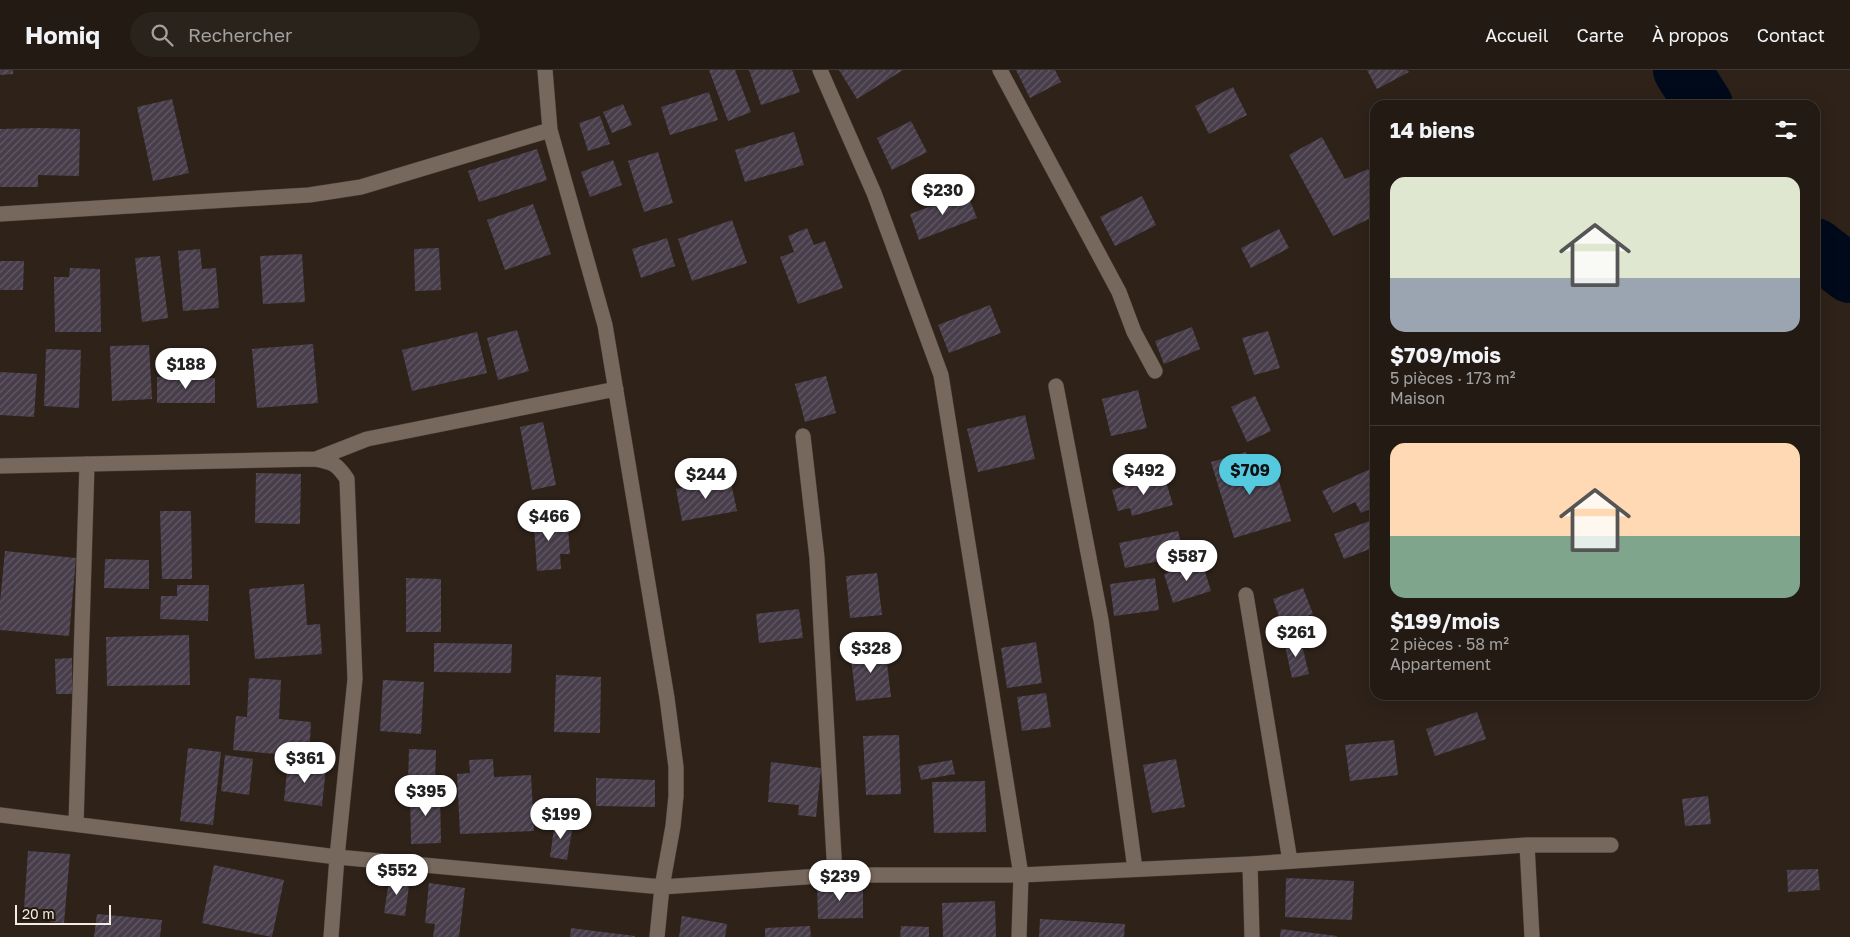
<!DOCTYPE html>
<html lang="fr">
<head>
<meta charset="utf-8">
<style>
  :root { --surface:#221a13; --page:#2a231c; --text:#f1f3f6; --muted:#a2a1a0; --line:#3f3833; --accent:#55cadf }
  body { margin:0; font-family:"Golos Text",sans-serif; background:var(--page); color:var(--text); height:100vh; display:flex; flex-direction:column; font-size:19px; white-space:nowrap }
  * { box-sizing:border-box; margin:0 }
  p { font-size:16px; color:var(--muted) }
  .icon { flex:none; width:28px; height:28px; fill:none; stroke:currentColor; stroke-width:2; stroke-linecap:round; stroke-linejoin:round }
  .map { position:relative; flex:1; overflow:hidden }
  .panel { position:absolute; left:1370px; top:30px; width:450px; height:600px; display:flex; flex-direction:column; background:var(--surface); border-radius:15px; box-shadow:0 5px 20px #0002,0 0 0 1px var(--line) }
  .panel>* { flex:none }
  .scale { position:absolute; left:15px; bottom:12px; width:96px; box-sizing:border-box; padding-left:5px; border:2px solid #f5ece6; border-top:0; font-size:14px; line-height:18px; white-space:nowrap; color:#f5ece6; -webkit-text-stroke:4px #24190f; paint-order:stroke }
  .price { position:absolute; translate:-50% -42px; padding:0 11px; border-radius:18px; background:#fff; color:#222; font-size:16px; line-height:32px; filter:drop-shadow(0 1px 2px #0008) }
  .price::after { content:''; position:absolute; left:50%; top:30px; width:15px; height:11px; margin-left:-8px; background:inherit; clip-path:polygon(0 0,100% 0,50% 100%) }
  .price.current { background:var(--accent); color:#111 }
  ul { padding:0; list-style:none }
  li { display:grid; align-content:center; gap:10px; height:265px; padding:0 20px }
  li+li { border-top:1px solid var(--line) }
  li span { display:grid; place-items:center; height:155px; border-radius:15px; color:#555 }
  li>.icon { margin-inline-start:auto }
  span .icon { width:90px; height:90px; fill:#fffc; stroke-width:1 }
  li b { font-size:21px }
  h2 { display:flex; justify-content:space-between; align-items:center; height:60px; padding:0 20px; font-size:21px }
  header { display:flex; align-items:center; gap:30px; box-sizing:border-box; height:70px; padding:0 25px; background:var(--surface); border-bottom:1px solid var(--line) }
  header strong { font-size:24px }
  nav { display:flex; gap:28px; margin-inline-start:auto; font-size:18px }
  .search { width:350px; height:45px; background:var(--page); display:flex; align-items:center; gap:12px; box-sizing:border-box; padding:0 18px; border-radius:28px; color:var(--muted); font-size:19px }
  .map>svg:first-child { display:block }
  .lines { fill:none; stroke-linecap:round; stroke-linejoin:round }
  .river { stroke:#010a1b; stroke-width:58 }
  .building { fill:url(#building-hatch) }
  .street-casing { stroke:#473c36; stroke-width:16 }
  .street { stroke:#77685d; stroke-width:15 }
</style>
</head>
<body>
<header>
<strong>Homiq</strong>
<div class="search"><svg class="icon" aria-label="search" viewBox="0 0 24 24"><circle cx="10" cy="10" r="6"/><path d="M15 15l6 6"/></svg>Rechercher</div>
<nav><a>Accueil</a><a>Carte</a><a>À propos</a><a>Contact</a></nav>
</header>
<div class="map">
<svg width="1850" height="867" viewBox="0 0 1850 867">
  <defs>
    <pattern id="building-hatch" width="6" height="6" patternUnits="userSpaceOnUse" patternTransform="scale(1.25)"><rect width="6" height="6" fill="#483e4b"/><path d="M-1 1l2-2M0 6l6-6M5 7l2-2" fill="none" stroke="#635a65"/></pattern>
  </defs>
  <rect width="100%" height="100%" fill="#2e2219"/>
  <g class="lines">
    <!-- river -->
    <path class="river" d="M1682 0 1704 35
      M1815 177 1850 204"/>
  </g>
  <!-- building -->
  <path class="building" d="M0 0H13V4L0 5Z
    M709 0H735L751 42 728 51Z
    M749 0H792L800 22 761 35Z
    M839 0H903L857 29Z
    M1016 0H1055L1061 12 1030 28Z
    M1367 0H1407L1409 2 1377 19Z
    M1233 17 1247 45 1209 64 1195 36Z
    M709 22 718 50 670 65 661 37Z
    M172 29 189 103 153 111 137 37Z
    M623 34 632 55 612 63 603 42Z
    M600 46 610 74 588 81 579 53Z
    M911 51 927 82 892 100 877 68Z
    M39 58 80 59 79 106 38 105V117H0V59Z
    M794 62 804 95 745 112 735 80Z
    M1322 67 1345 109 1368 99 1375 113V146L1333 166 1289 85Z
    M537 79 547 110 479 132 468 101Z
    M658 82 673 133 644 142 628 91Z
    M613 90 622 115 590 127 581 102Z
    M967 123 977 148 919 170 910 144Z
    M1142 126 1156 155 1115 176 1100 147Z
    M533 134 551 184 505 200 487 150Z
    M732 150 747 193 692 211 678 169Z
    M807 158 814 175 825 171 843 218 798 234 780 187 794 182 788 166Z
    M1279 159 1289 178 1251 198 1241 178Z
    M667 168 675 196 641 208 632 179Z
    M439 178 441 220 415 221 414 179Z
    M200 179 202 199 216 198 219 238 183 241 178 181Z
    M302 184 305 232 263 234 260 186Z
    M160 186 168 248 142 252 135 188Z
    M0 191H24L23 220H0Z
    M70 198 100 199 101 262H55L54 207H69Z
    M990 235 1001 263 949 283 938 255Z
    M1192 257 1200 279 1164 294 1155 271Z
    M517 260 529 301 498 310 487 268Z
    M1268 261 1280 298 1254 305 1242 268Z
    M477 262 487 303 412 321 402 280Z
    M313 274 318 333 257 338 252 279Z
    M149 275 152 329 112 331 110 276Z
    M46 279 81 280 79 338 44 336Z
    M0 302 37 304 34 347 0 345Z
    M826 306 836 343 805 352 795 314Z
    M157 307 215 308V333H157Z
    M1138 320 1147 358 1111 366 1102 329Z
    M1255 326 1271 361 1247 372 1231 337Z
    M1025 345 1035 389 978 402 967 359Z
    M543 352 556 415 532 420 520 357Z
    M1246 382 1253 404 1275 398 1291 451 1234 468 1211 392Z
    M1375 397V426L1370 428 1374 437 1361 443 1355 432 1333 443 1322 421Z
    M256 403 301 404 300 454 255 453Z
    M1164 405 1173 435 1132 446 1130 438 1118 441 1112 420Z
    M730 408 737 441 682 451 676 419Z
    M160 441H191L192 509H162Z
    M550 441 552 459 568 458 570 484H560L561 499 537 501 533 442Z
    M1375 449V477L1344 489 1334 464Z
    M1178 461 1184 486 1125 498 1119 473Z
    M5 481 76 488 69 566 0 560V532Z
    M105 489 149 490V519L104 518Z
    M1202 492 1211 521 1173 533 1164 504Z
    M877 503 882 545 850 548 846 506Z
    M406 508 441 509V562H406Z
    M1155 508 1159 540 1114 546 1110 514Z
    M304 514 307 555 320 554 322 584 255 589 249 519Z
    M177 515H209L208 551 160 549 161 526H177Z
    M1303 518 1313 544 1282 555 1273 529Z
    M799 539 803 568 759 573 756 544Z
    M1815 556 1821 575 1815 576Z
    M189 565 190 615 107 616 106 567Z
    M1300 567 1309 604 1292 608 1284 571Z
    M1036 572 1042 613 1007 618 1001 578Z
    M434 573 512 574 511 603 434 602Z
    M885 576 891 627 856 631 850 580Z
    M72 588V624H56L55 589Z
    M556 605 601 607 600 663 554 662Z
    M249 608 281 610 279 649 311 652 309 687 233 680 236 646 247 647Z
    M383 610 424 612 421 664 380 661Z
    M1046 623 1051 657 1022 661 1017 627Z
    M1477 642 1486 669 1435 686 1426 659Z
    M899 665 901 724 866 725 863 666Z
    M1394 670 1398 705 1350 711 1345 675Z
    M188 678 221 682 213 755 180 751Z
    M409 679 436 680 435 714 408 713Z
    M225 685 253 689 249 725 221 721Z
    M493 689 494 707 531 705 534 761 460 764 457 704 470 703 469 690Z
    M1176 689 1185 737 1152 743 1143 695Z
    M952 690 955 704 921 710 918 696Z
    M288 692 326 697 322 736 284 731Z
    M771 692 821 698 816 747 798 745 799 735 768 732Z
    M596 708 655 710V737L596 736Z
    M985 711 986 762 934 763 932 712Z
    M440 721 441 773 411 774 410 722Z
    M1708 726 1711 754 1685 756 1682 729Z
    M555 751 573 754 567 790 550 787Z
    M28 781 70 784 64 853 50 852 51 840 24 838Z
    M214 795 284 810 272 867 202 853Z
    M1818 799 1820 820 1788 822 1787 800Z
    M390 805 410 808 405 846 384 843Z
    M1286 808 1354 811 1352 850 1285 847Z
    M429 813 465 818 459 867H433L435 854 425 853Z
    M863 815V848L818 849 817 816Z
    M995 831 996 867H943L942 833Z
    M97 844 162 850 160 867H94Z
    M682 846 727 854 725 867H679Z
    M1040 849 1125 854 1124 867H1039Z
    M810 856 811 867H765V858Z
    M901 856 929 857V867H900Z
    M571 858 635 866V867H570Z
    M1281 859 1337 866V867H1280Z"/>
  <g class="lines">
    <!-- street casing -->
    <g class="street-casing">
      <path id="street" d="M545 0 550 60 605 255 667 628 676 697V726L673 756 662 817 657 867
        M820 0 874 123 941 305 1021 805 1019 867
        M1000 0 1119 222 1134 262 1155 301
        M0 144 309 125 361 117 550 60
        M1056 316 1101 550 1135 799
        M803 366 817 488 835 805
        M316 389 367 369 616 319
        M0 396 315 389C333 392 337 394 347 409L355 609 337 787 331 867
        M1246 525 1290 791
        M0 745 337 787 662 817 835 805H1021L1250 794 1527 775H1611
        M76 754 87 394
        M1527 775 1532 867
        M1250 794 1252 867"/>
    </g>
    <!-- street -->
    <use href="#street" class="street"/>
  </g>
</svg>
<div class="scale">20 m</div>
<b class="price" style="left:943px;top:146px">$230</b>
<b class="price" style="left:186px;top:320px">$188</b>
<b class="price" style="left:1144px;top:426px">$492</b>
<b class="price current" style="left:1250px;top:426px">$709</b>
<b class="price" style="left:706px;top:430px">$244</b>
<b class="price" style="left:549px;top:472px">$466</b>
<b class="price" style="left:1187px;top:512px">$587</b>
<b class="price" style="left:1296px;top:588px">$261</b>
<b class="price" style="left:871px;top:604px">$328</b>
<b class="price" style="left:305px;top:714px">$361</b>
<b class="price" style="left:426px;top:747px">$395</b>
<b class="price" style="left:561px;top:770px">$199</b>
<b class="price" style="left:397px;top:826px">$552</b>
<b class="price" style="left:840px;top:832px">$239</b>
<section class="panel">
<h2>14 biens<svg class="icon" aria-label="filters" viewBox="0 0 24 24"><path d="M4 7h16M4 17h16"/><circle cx="9" cy="7" r="2"/><circle cx="15" cy="17" r="2"/></svg></h2>
<ul>
<li><span style="background:linear-gradient(#dfe7d0 65%,#9aa5b1 0)"><svg class="icon" aria-label="home" viewBox="0 0 24 24"><path d="M3 11l9-7 9 7M6 9v11h12V9"/></svg></span><div><b>$709/mois</b><p>5 pièces · 173 m²</p><p>Maison</p></div></li>
<li><span style="background:linear-gradient(#ffd9b3 60%,#7fa58c 0)"><svg class="icon" aria-label="home" viewBox="0 0 24 24"><path d="M3 11l9-7 9 7M6 9v11h12V9"/></svg></span><div><b>$199/mois</b><p>2 pièces · 58 m²</p><p>Appartement</p></div></li>
</ul>
</section>
</div>
</body>
</html>
